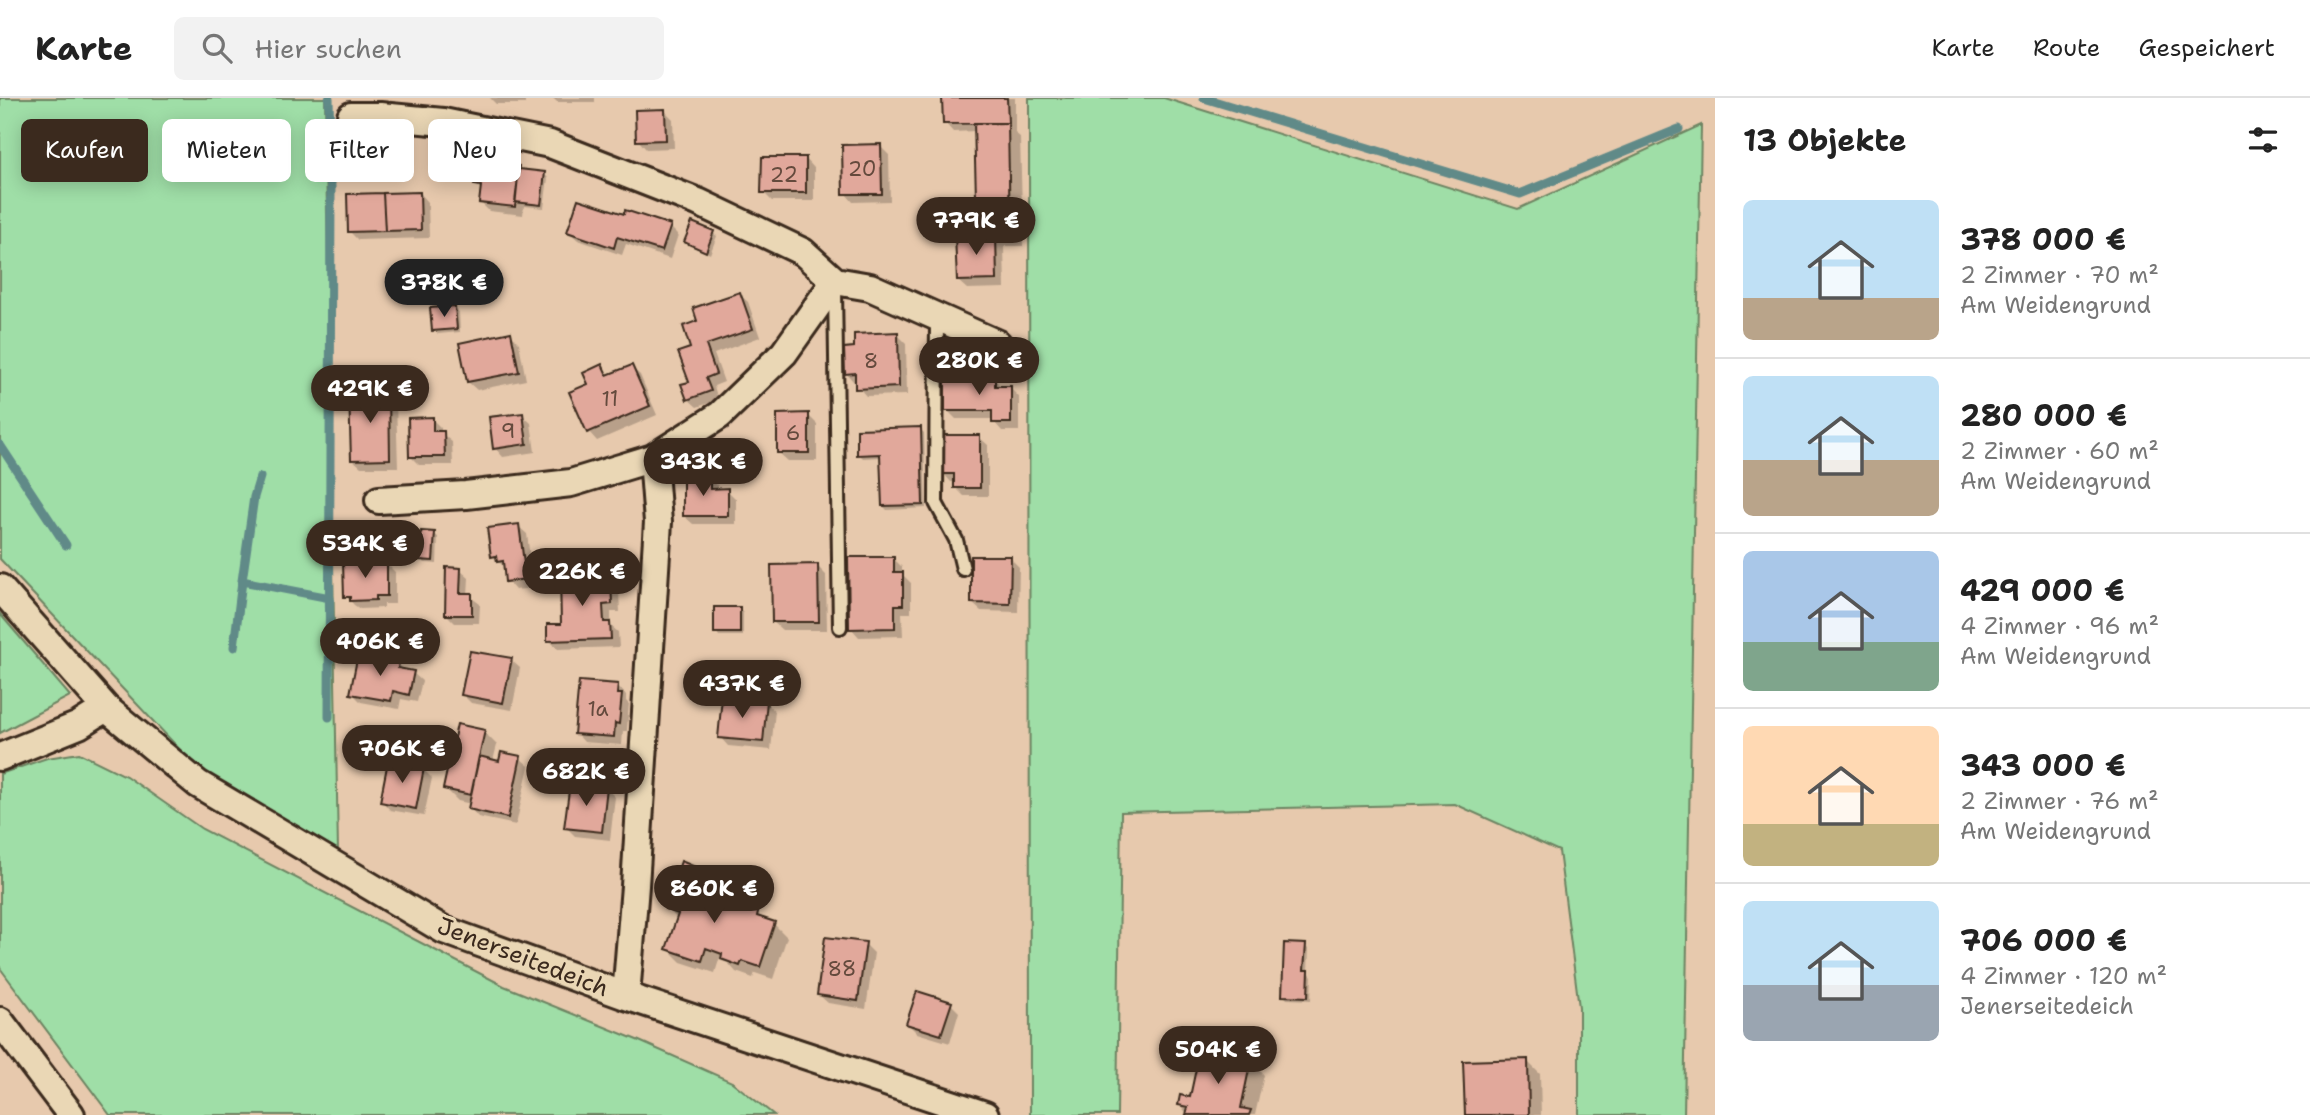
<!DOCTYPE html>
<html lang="de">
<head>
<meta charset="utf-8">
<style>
  :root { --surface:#fff; --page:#f2f2f2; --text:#222; --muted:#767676; --line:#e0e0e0; --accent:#3b2a1e }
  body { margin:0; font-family:"Shantell Sans",sans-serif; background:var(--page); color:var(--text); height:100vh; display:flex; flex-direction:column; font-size:26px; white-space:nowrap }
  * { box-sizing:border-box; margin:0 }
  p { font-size:23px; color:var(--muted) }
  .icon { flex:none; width:38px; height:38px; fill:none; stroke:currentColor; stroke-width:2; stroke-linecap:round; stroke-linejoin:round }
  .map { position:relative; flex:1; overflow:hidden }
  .panel { display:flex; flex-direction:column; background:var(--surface); width:595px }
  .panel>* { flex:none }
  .top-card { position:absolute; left:21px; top:21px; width:665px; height:63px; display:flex; gap:14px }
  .price { position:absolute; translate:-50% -60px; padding:0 16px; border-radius:24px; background:var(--accent); color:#fff; font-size:23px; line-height:46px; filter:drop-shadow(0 2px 4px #0008) }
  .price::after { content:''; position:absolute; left:50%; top:42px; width:21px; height:16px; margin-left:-10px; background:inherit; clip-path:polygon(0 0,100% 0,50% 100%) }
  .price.selected { background:#222; color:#fff }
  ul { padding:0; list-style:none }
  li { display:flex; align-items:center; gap:21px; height:175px; padding:0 28px }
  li+li { border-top:2px solid var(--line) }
  li span { display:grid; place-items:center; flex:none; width:196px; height:140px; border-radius:10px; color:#555 }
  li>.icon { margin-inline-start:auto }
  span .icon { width:84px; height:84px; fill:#fffc; stroke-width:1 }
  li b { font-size:30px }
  h2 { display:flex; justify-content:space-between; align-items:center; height:84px; padding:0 28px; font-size:30px }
  .tag { padding:0 24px; border-radius:10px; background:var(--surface); box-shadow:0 4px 18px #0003; font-size:24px; line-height:63px }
  .tag.selected { background:var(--accent); color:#fff }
  header { display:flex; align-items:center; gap:42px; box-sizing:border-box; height:98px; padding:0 35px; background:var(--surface); border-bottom:2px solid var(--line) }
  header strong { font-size:33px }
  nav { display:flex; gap:38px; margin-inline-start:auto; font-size:24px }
  .search { width:490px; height:63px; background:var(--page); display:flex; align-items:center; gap:18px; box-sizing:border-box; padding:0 24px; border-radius:10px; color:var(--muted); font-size:26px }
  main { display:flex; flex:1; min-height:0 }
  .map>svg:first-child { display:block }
  .green { fill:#9fdea7; stroke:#6d8462; stroke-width:2 }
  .shadow { fill:#0003 }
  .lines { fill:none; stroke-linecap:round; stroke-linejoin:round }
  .stream { stroke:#608a88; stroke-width:9 }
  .building { fill:#e1a89b; stroke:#3b2a1e; stroke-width:2 }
  .lane-casing { stroke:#3b2a1e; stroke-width:18 }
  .street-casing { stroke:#3b2a1e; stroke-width:32 }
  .lane { stroke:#ead7b5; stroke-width:12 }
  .street { stroke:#ead7b5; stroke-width:26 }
  .labels { text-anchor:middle; stroke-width:6; stroke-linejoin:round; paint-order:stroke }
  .number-label { font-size:21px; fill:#644a3d }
  .street-label { font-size:24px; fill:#3b2a1e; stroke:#ead7b5 }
</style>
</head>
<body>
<header>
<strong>Karte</strong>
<div class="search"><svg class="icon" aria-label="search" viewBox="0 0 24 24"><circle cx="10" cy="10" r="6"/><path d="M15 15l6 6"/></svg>Hier suchen</div>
<nav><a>Karte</a><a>Route</a><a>Gespeichert</a></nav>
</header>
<main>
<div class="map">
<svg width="1715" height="1017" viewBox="0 0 1715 1017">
  <rect width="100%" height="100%" fill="#e7c9ad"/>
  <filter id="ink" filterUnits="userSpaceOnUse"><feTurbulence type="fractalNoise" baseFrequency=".0143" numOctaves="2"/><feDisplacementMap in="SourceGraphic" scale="14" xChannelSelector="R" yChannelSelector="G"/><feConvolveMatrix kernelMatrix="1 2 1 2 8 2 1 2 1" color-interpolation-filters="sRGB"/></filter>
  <g filter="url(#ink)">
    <!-- green -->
    <path class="green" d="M0 0H325L338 755 204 677 0 461Z
      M1029 0H1164L1518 111 1701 27 1684 1017H1579V909L1559 753 1455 706 1121 714 1117 1017H1030Z
      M0 516 70 598 0 635Z
      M79 655 126 678 202 731 504 888 637 942 732 984 774 1017H110L0 870V676L47 660Z"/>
    <!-- shadow -->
    <path class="shadow" d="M490 0H525V6H496Z
      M553 0H595V4H557Z
      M944 0H1015V35L1020 39 1023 148H1004L1005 190 967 191 958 183 981 138 978 135 976 33 953 34 945 25Z
      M664 12 673 21 674 50 646 51 638 42Z
      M880 48 889 57 890 103 853 104 845 95Z
      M806 61 814 70V103H772L763 94Z
      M478 65 514 98 544 76 548 80 544 110 524 108 523 117 489 113 480 104 482 93 476 86Z
      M420 95 428 104 429 140 358 142 349 133Z
      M625 118 670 129 678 137 670 161 626 146 622 157 578 142 569 134Z
      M713 135 717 138 710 156 686 144Z
      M739 196 748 204 760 239 714 256 724 284 714 288 718 302 697 309 688 301 692 251 700 224Z
      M455 210 459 214 460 234 438 236 434 232Z
      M510 236 519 245 526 282 477 292 468 284Z
      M897 236 906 245 907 297 866 298 846 275 856 251Z
      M602 269 611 278 631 269 640 277 657 317 597 343 589 334 572 295 590 287Z
      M994 281 1003 290H1010L1019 299V333H1002L994 324V321H956L947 312Z
      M388 294 396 303 398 369H361L352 361Z
      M522 317 531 325 535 354 503 359 495 350Z
      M808 317 817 326V363H788L779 355Z
      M432 321 441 330V335L452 344 453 367H419L410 358Z
      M920 331 924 335 926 410 887 412 883 408 882 359 863 360 859 356Z
      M979 339 988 347V398H964L955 389V384H951L943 375Z
      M709 379 718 388V392H727L736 401V426H693L684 418Z
      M518 428 527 436 534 490 515 492 507 483 505 470 493 458Z
      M434 436 438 439 437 466 425 465 421 461Z
      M893 460 902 469V476L911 485V515H902L903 538 859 539 851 530Z
      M1010 460 1019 469 1018 514 981 513 972 505Z
      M386 465 395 474V506H384V510L360 511 354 507 346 498Z
      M817 468 826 477 827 532H782L773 524Z
      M460 472 469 480 468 497 480 506 479 525H455L446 516Z
      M602 477 619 493 620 514H611V528L618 534 619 549 558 551 549 542Z
      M739 511 743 515V538H719L716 534Z
      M511 562 520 570 512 612 471 605 463 597Z
      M398 566 405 573 413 575 422 583 417 604 401 601 399 611 361 604 352 595Z
      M618 588 626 597V603L629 606 627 633H623L622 647 584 644 576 635Z
      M766 605 775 613 771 652 728 648 720 639Z
      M484 634 497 647 493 663 501 665 520 660 529 668 516 727 478 719 470 710 471 706 458 703 445 690Z
      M423 671 432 680 424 718 390 712 382 703Z
      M607 691 615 699 610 742 575 738 566 729Z
      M697 771 710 784 705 798 723 805 730 811 757 816 765 823 774 826 787 839 773 881 755 875 753 880 736 874 728 865 719 862 715 875 681 864 668 851 678 822 667 810Z
      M865 846 874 855 866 911 828 905 819 897Z
      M1305 848 1309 852 1308 873 1312 878 1311 902 1287 901 1283 897Z
      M951 906 959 914 950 945 917 935 908 926Z
      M1251 963 1264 977 1255 1017H1188L1180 1007Z
      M1527 963 1540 976 1541 1017H1467Z"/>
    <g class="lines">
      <!-- stream -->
      <path class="stream" d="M329 0 331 90 329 619
        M1204 0 1520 96 1679 31
        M0 347 66 447
        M260 379 254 399 242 483 330 500
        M234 549 242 483"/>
    </g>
    <!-- building -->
    <path class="building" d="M942 0H1007L1008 25 943 26Z
      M665 11 666 42 636 43 635 12Z
      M974 25H1008L1010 136H977Z
      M881 46 882 96H843L842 47Z
      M762 59H806V95H761Z
      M477 63 519 68 515 109 479 105 481 88 474 87Z
      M519 71 545 74 541 107 515 104Z
      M420 94 421 132 385 133 383 95Z
      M383 95 385 133 348 134 347 96Z
      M578 101 624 116 625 112 671 127 662 153 617 139 614 150 567 134Z
      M692 124 714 133 706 154 684 144Z
      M996 136 997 182 957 183 955 137Z
      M740 194 753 231 706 247 716 276 706 280 711 293 687 302 681 286 689 284 678 254 690 250 683 228 697 223 693 210Z
      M455 208 457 231 432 233 430 210Z
      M511 234 519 274 467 284 459 245Z
      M898 234 899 289 855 291V275L845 276 844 250 854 249V236Z
      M602 266 607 277 632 267 650 308 587 335 569 294 588 286 583 275Z
      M945 279H995V288H1011V325H992V313H945Z
      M389 292 390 361 351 362 349 293Z
      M523 315 527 346 493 351 489 319Z
      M809 315V355H777V316Z
      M433 319V333H444L445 359H409L408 320Z
      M921 329 923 407 882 408 880 356 857 357V331Z
      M941 337H980V390H954V376H941Z
      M683 377H710V391L728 390V418H683Z
      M519 426 526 481 505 484 503 463 497 464 496 458 491 459 487 430Z
      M421 433 435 434 433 463 419 462Z
      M971 458H1011L1010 506 971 505Z
      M848 459H894V474H903V507H895V530L849 531Z
      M387 463V498H376V502L350 503V499H344L343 464Z
      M818 466 819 524H772L771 467Z
      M446 469 461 470 460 495H472V517H445Z
      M602 475 603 483 611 482 612 506 603 507 604 524H610L611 541 547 543V526H561L560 476Z
      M714 509H740V535H714Z
      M470 553 512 560 503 605 461 597Z
      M358 556 399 564 398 570 414 573 409 597 393 593 391 603 350 596Z
      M579 583 618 586 617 596H622L619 626 615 625 614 639 574 636Z
      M722 599 767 603 763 644 718 640Z
      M457 626 485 632 471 697 443 691Z
      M501 654 521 658 508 720 468 711 479 658 499 663Z
      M388 663 424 670 416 711 380 704Z
      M570 685 607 689 602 734 564 730Z
      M681 763 698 770 690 792 724 803 723 807 737 812 739 807 758 814 757 818 775 824 760 869 742 863 740 868 721 861 722 856 706 850 702 863 666 851 678 816 665 811Z
      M825 839 866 844 858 903 817 897Z
      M1284 845 1306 846 1304 872H1309L1308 899 1282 898Z
      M917 893 952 904 941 937 906 926Z
      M1200 952 1251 962 1241 1010 1251 1012 1249 1017H1186L1188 1009 1178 1007 1180 997 1190 999Z
      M1528 961 1529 1017H1465L1463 963Z"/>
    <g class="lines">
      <!-- lane casing -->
      <g class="lane-casing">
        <path id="lane" d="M835 191 840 529
          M937 219 936 405 956 442 963 471"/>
      </g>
      <!-- street casing -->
      <g class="street-casing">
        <path id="street" d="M351 18H380L443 24 550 46 698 104 803 154 835 183 870 189 998 246
          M379 402 466 397 571 385 653 360 720 317 784 255 835 183
          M0 490 106 610 198 686 444 832 626 898 985 1017
          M0 659 79 627 106 610
          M626 898 635 788 658 424 653 360
          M0 923 71 1017"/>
      </g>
      <!-- lane -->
      <use href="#lane" class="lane"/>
      <!-- street -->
      <use href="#street" class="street"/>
    </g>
  </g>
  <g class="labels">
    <!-- number labels -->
    <g class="number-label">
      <text x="862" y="78">20</text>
      <text x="784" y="84">22</text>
      <text x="871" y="270">8</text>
      <text x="610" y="308">11</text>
      <text x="508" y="340">9</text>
      <text x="793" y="342">6</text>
      <text x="598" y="618">1a</text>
      <text x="842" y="878">88</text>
    </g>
    <!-- street labels -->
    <g class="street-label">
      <text transform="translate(523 859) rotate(21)" y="8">Jenerseitedeich</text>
    </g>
  </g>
</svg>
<b class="price" style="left:976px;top:159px">779K €</b>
<b class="price selected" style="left:444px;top:221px">378K €</b>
<b class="price" style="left:979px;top:299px">280K €</b>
<b class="price" style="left:370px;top:327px">429K €</b>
<b class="price" style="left:703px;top:400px">343K €</b>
<b class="price" style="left:365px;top:482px">534K €</b>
<b class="price" style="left:582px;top:510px">226K €</b>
<b class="price" style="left:380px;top:580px">406K €</b>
<b class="price" style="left:742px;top:622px">437K €</b>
<b class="price" style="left:402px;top:687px">706K €</b>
<b class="price" style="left:586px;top:710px">682K €</b>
<b class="price" style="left:714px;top:827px">860K €</b>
<b class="price" style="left:1218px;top:988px">504K €</b>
<div class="top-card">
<a class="tag selected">Kaufen</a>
<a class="tag">Mieten</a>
<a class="tag">Filter</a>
<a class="tag">Neu</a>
</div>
</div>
<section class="panel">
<h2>13 Objekte<svg class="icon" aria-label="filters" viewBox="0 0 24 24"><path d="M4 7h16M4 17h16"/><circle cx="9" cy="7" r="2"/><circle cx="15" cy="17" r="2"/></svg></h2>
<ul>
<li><span style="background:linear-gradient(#bfe0f5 70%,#b9a48a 0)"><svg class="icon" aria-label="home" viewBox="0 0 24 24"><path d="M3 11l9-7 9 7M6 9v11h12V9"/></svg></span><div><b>378 000 €</b><p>2 Zimmer · 70 m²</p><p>Am Weidengrund</p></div></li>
<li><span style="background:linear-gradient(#bfe0f5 60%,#b9a48a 0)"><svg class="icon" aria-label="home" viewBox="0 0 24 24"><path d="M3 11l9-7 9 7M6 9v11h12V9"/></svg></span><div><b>280 000 €</b><p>2 Zimmer · 60 m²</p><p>Am Weidengrund</p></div></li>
<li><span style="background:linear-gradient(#a9c7e8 65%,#7fa58c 0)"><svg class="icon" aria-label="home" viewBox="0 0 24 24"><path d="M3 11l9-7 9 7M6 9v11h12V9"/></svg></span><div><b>429 000 €</b><p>4 Zimmer · 96 m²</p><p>Am Weidengrund</p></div></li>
<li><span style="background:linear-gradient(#ffd9b3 70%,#c2b280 0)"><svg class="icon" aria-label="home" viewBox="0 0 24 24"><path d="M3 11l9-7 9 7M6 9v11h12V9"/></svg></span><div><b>343 000 €</b><p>2 Zimmer · 76 m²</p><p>Am Weidengrund</p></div></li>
<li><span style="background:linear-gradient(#bfe0f5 60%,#9aa5b1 0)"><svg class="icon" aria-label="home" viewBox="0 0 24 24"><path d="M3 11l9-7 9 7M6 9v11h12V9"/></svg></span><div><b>706 000 €</b><p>4 Zimmer · 120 m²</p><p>Jenerseitedeich</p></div></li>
</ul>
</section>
</main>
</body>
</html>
